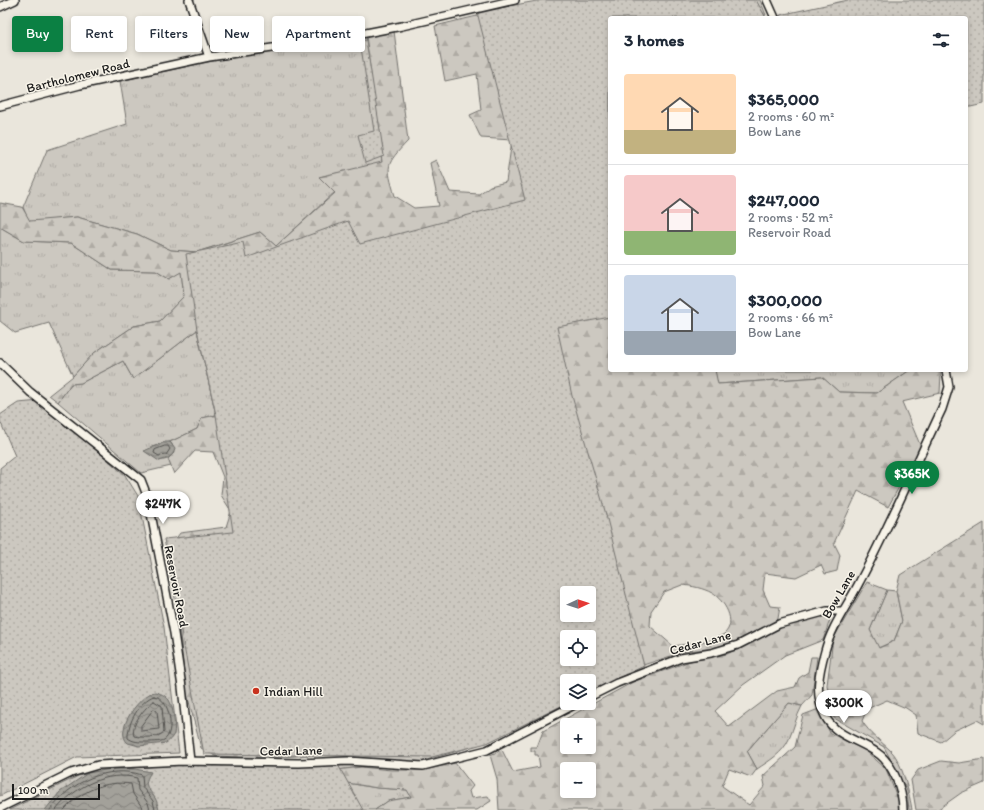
<!DOCTYPE html>
<html lang="en">
<head>
<meta charset="utf-8">
<style>
  :root { --surface:#fff; --page:#f6f6f7; --text:#1f2937; --muted:#747a83; --line:#e0e1e3; --accent:#0b8043 }
  body { margin:0; font-family:Itim,sans-serif; background:var(--page); color:var(--text); height:100vh; display:flex; flex-direction:column; font-size:15px; white-space:nowrap }
  * { box-sizing:border-box; margin:0 }
  p { font-size:13px; color:var(--muted) }
  .icon { flex:none; width:22px; height:22px; fill:none; stroke:currentColor; stroke-width:2; stroke-linecap:round; stroke-linejoin:round }
  .map { position:relative; flex:1; overflow:hidden }
  .drawer { position:absolute; left:608px; top:16px; width:360px; height:356px; display:flex; flex-direction:column; background:var(--surface); border-radius:4px; box-shadow:0 2px 6px #0003 }
  .drawer>* { flex:none }
  .banner { position:absolute; left:12px; top:16px; width:380px; height:36px; display:flex; gap:8px }
  .needle { width:26px; rotate:87deg }
  .tools { position:absolute; left:560px; top:586px; display:grid; gap:8px }
  .tools a { display:grid; place-items:center; width:36px; height:36px; border-radius:4px; background:var(--surface); box-shadow:0 2px 6px #0003; font-size:20px }
  .scale { position:absolute; left:12px; bottom:10px; width:88px; box-sizing:border-box; padding-left:4px; border:2px solid #1c1c1c; border-top:0; font-size:11px; line-height:14px; white-space:nowrap; color:#1c1c1c; -webkit-text-stroke:3px #f7f3e8; paint-order:stroke }
  .price { position:absolute; translate:-50% -34px; padding:0 9px; border-radius:14px; background:#fff; color:#222; font-size:13px; line-height:26px; filter:drop-shadow(0 1px 2px #0008) }
  .price::after { content:''; position:absolute; left:50%; top:24px; width:12px; height:9px; margin-left:-6px; background:inherit; clip-path:polygon(0 0,100% 0,50% 100%) }
  .price.active { background:var(--accent); color:#fff }
  ul { padding:0; list-style:none }
  li { display:flex; align-items:center; gap:12px; height:100px; padding:0 16px }
  li+li { border-top:1px solid var(--line) }
  li span { display:grid; place-items:center; flex:none; width:112px; height:80px; border-radius:4px; color:#555 }
  li>.icon { margin-inline-start:auto }
  span .icon { width:48px; height:48px; fill:#fffc; stroke-width:1 }
  li b { font-size:17px }
  h2 { display:flex; justify-content:space-between; align-items:center; height:48px; padding:0 16px; font-size:17px }
  .pill { padding:0 14px; border-radius:4px; background:var(--surface); box-shadow:0 2px 6px #0003; font-size:14px; line-height:36px }
  .pill.active { background:var(--accent); color:#fff }
  .map>svg:first-child { display:block }
  .grass { fill:url(#grass-tufts); stroke:#74726e }
  .forest { fill:url(#forest-firs); stroke:#74726e; fill-rule:evenodd }
  .park { fill:url(#park-dots); stroke:#74726e; fill-rule:evenodd }
  .water { fill:url(#water-waves); stroke:#6d6c68 }
  .lines { fill:none; stroke-linecap:round; stroke-linejoin:round }
  .shore { stroke:#52514e; stroke-width:1 }
  .minor-casing { stroke:#1c1c1c; stroke-width:10 }
  .minor { stroke:#f7f3e8; stroke-width:7 }
  .poi-dot { fill:#c8321e; stroke:#f7f3e8; stroke-width:1.5 }
  .labels { text-anchor:middle; stroke-width:3; stroke-linejoin:round; paint-order:stroke }
  .street-label { font-size:13px; fill:#1c1c1c; stroke:#f7f3e8 }
  .poi-label { font-size:13px; fill:#1c1c1c; stroke:#f7f3e8; text-anchor:start }
</style>
</head>
<body>
<div class="map">
<svg width="984" height="810" viewBox="0 0 984 810">
  <defs>
    <pattern id="grass-tufts" width="24" height="20" patternUnits="userSpaceOnUse"><rect width="24" height="20" fill="#ccc8c0"/><path d="M3 7l-1-3M5 7V3M7 7l1-3M15 17l-1-3M17 17v-4M19 17l1-3" fill="none" stroke="#afaba4"/></pattern>
    <pattern id="forest-firs" width="22" height="20" patternUnits="userSpaceOnUse"><rect width="22" height="20" fill="#ccc8c0"/><path d="M5 1l3.5 6h-7zM16 11l3.5 6h-7z" fill="#afaba4"/></pattern>
    <pattern id="park-dots" width="8" height="8" patternUnits="userSpaceOnUse"><rect width="8" height="8" fill="#ccc8c0"/><path d="M2 2h.1M6 6h.1" fill="none" stroke="#afaba4" stroke-width="1.8" stroke-linecap="round"/></pattern>
    <pattern id="water-waves" width="16" height="10" patternUnits="userSpaceOnUse"><rect width="16" height="10" fill="#a3a19a"/><path d="M0 5q4-4 8 0t8 0" fill="none" stroke="#84827d"/></pattern>
  </defs>
  <rect width="100%" height="100%" fill="#eae6dc"/>
  <filter id="ink" filterUnits="userSpaceOnUse"><feTurbulence type="fractalNoise" baseFrequency=".025" numOctaves="2"/><feDisplacementMap in="SourceGraphic" scale="8" xChannelSelector="R" yChannelSelector="G"/><feConvolveMatrix kernelMatrix="1 2 1 2 8 2 1 2 1" color-interpolation-filters="sRGB"/></filter>
  <g filter="url(#ink)">
    <!-- grass -->
    <path class="grass" d="M366 36 382 163 319 177 335 192 276 246 260 232 197 252 171 250 137 234 77 217 29 222 23 207 47 150 127 124 120 81 207 62Z
      M0 227 24 241 71 243 112 270 156 271 169 279 181 271 184 296 160 321 134 326 94 353 73 376 49 323 15 333 0 321Z
      M197 330 216 415 202 418 197 429C182 436 167 445 150 447L159 461 168 459 171 466 141 473 58 402 71 384 81 383 123 361 133 379Z
      M715 370H910L877 393 839 392 822 377 717 384Z
      M887 590 896 591 902 621 894 641 878 648 870 630Z
      M789 703 802 706C796 717 794 728 789 739 783 753 769 761 757 769L747 751Z
      M332 764 360 765 361 767 330 771V780L377 788 408 790 411 797 388 801 375 810H242L312 772Z"/>
    <!-- forest -->
    <path class="forest" d="M544 0H760L766 15 717 17 610 18V370H715L718 384 822 377 839 392 877 393 910 370H931L941 373 940 393 902 402 921 447 888 507 858 491 834 543 840 555 837 571 825 574 821 565 796 577 765 573 763 590 770 606 780 607 777 624 744 640 708 649 686 651 622 672 589 681H567L488 742 420 762H393L328 754 265 758 215 756 201 748 186 690 172 562V544L180 533 226 527 231 511 221 495 223 477 213 452 195 451 174 474 168 459 174 453 172 444 170 442 197 429 202 418 216 415 197 330 133 379 123 361 81 383 71 384 58 402 49 395 73 376 94 353 134 326 160 321 184 296 181 272 169 279 156 271 112 270 71 243 24 241 0 227V203L22 207 30 221 77 217 137 234 171 250 197 252 260 232 276 246 335 193 319 177 382 162 366 36 394 31 408 141C385 165 386 165 395 196L414 208 439 206 430 163 436 160 450 192 479 194 490 186 506 182 512 140 481 138 470 115 481 110 477 74 445 81 435 26ZM682 585C692 586 703 588 712 593 724 600 738 622 724 634 713 642 686 644 673 646L650 626 651 611 664 592ZM567 593H589V615H567ZM567 637H589V659H567Z
      M984 523V724L977 720 954 731 941 742 918 733 916 715 906 708 887 700 867 709 862 721C870 734 881 741 892 752 902 762 910 796 912 810H909L907 791 884 747 834 718 827 685 833 639 867 582 887 590 870 630 879 648 894 641 902 621 896 591 900 575Z
      M833 611 823 640 785 655 743 685 715 711 729 727 777 691 795 687 799 678 808 672 811 657H817L812 695 802 706 789 703 747 751 757 769 751 777 729 769 722 786 749 805 765 786 763 776 795 747 803 715 819 709 830 733 866 751 886 769 899 802V810H499L497 779 490 755 502 750 513 772 540 767 538 755H535V751H531V747H537L543 731 633 682 690 661 727 654 781 627ZM567 725H589V747H567ZM567 769H589V791H567Z
      M984 759V783L961 793 937 810H916L911 780 918 770 941 761 959 763Z
      M455 763 473 786 469 791 471 798 488 796 491 801 477 810H375L388 801 411 797 407 790 377 788 330 780 329 771 361 767 391 770H425Z"/>
    <!-- park -->
    <path class="park" d="M542 0H756L766 18H610V317L557 327 572 396 605 511 644 666 589 692V681H567V703L487 743 432 757 204 754 164 539 233 532 216 415 197 330 186 254 243 242 246 258 348 221 360 244 525 200 477 12ZM567 593H589V615H567ZM567 637H589V659H567Z
      M848 0H984V104L966 108V18H781L780 15Z
      M366 40 384 156 365 163 358 135 374 131 360 41Z
      M40 401 125 475 138 496 164 627 179 753 77 757 0 796V468L15 456 0 421V415L18 403Z
      M337 763 363 810H9L78 776 103 770 189 764 297 767Z"/>
    <!-- water -->
    <path class="water" d="M164 442H170L175 449C173 457 166 459 159 461L144 451Z
      M155 692C160 693 165 695 169 700 173 706 176 726 174 734 172 738 169 741 166 743L139 746 128 743C113 731 140 694 155 692Z
      M111 769H135L151 772C142 786 148 787 155 798 157 801 158 806 159 810H45L60 792 88 773Z"/>
    <g class="lines">
      <!-- shore -->
      <path class="shore" d="M165 446H168L170 449 166 455 159 456 154 453 155 450Z
        M154 696C171 698 175 734 164 740 160 742 151 742 145 742 139 742 133 742 128 738 127 724 140 700 154 696Z
        M154 701 162 706 164 732C158 738 142 738 134 736 130 725 145 707 154 701Z
        M154 709 157 711 159 729 141 731V726Z
        M50 810C69 782 109 764 142 775L143 788 153 801 155 810
        M56 810C74 787 107 770 137 778L138 790 148 803 150 810
        M64 810C81 791 105 780 131 784L133 794 144 810"/>
      <!-- minor casing -->
      <g class="minor-casing">
        <path id="minor" d="M189 0 209 57
          M767 0 775 18
          M0 7 15 0
          M0 106 80 85 209 57 335 39 402 26 515 0
          M0 363 30 392 141 480 148 498 174 633 182 687 190 761
          M589 697 617 683 681 658 711 653 738 645 779 624 827 611H842
          M0 808 71 773 98 765 183 761 299 763 348 761 423 766 487 750 578 703
          M903 810C903 790 893 763 876 752 859 740 835 736 825 716 814 695 819 672 825 651 832 625 848 605 860 581 890 525 915 466 942 409L949 387 946 370"/>
      </g>
      <!-- minor -->
      <use href="#minor" class="minor"/>
    </g>
  </g>
  <!-- markers -->
  <circle class="poi-dot" cx="256" cy="691" r="4"/>
  <g class="labels">
    <!-- street labels -->
    <g class="street-label">
      <text transform="translate(78 75) rotate(-14)" y="5">Bartholomew Road</text>
      <text transform="translate(177 586) rotate(79)" y="5">Reservoir Road</text>
      <text transform="translate(838 594) rotate(-60)" y="5">Bow Lane</text>
      <text transform="translate(700 642) rotate(-15)" y="5">Cedar Lane</text>
      <text transform="translate(291 750) rotate(-1)" y="5">Cedar Lane</text>
    </g>
    <!-- poi labels -->
    <g class="poi-label">
      <text x="264" y="696">Indian Hill</text>
    </g>
  </g>
</svg>
<div class="tools">
<a><svg class="needle" viewBox="-14 -14 28 28"><path d="M0-13l5 13h-10z" fill="#e53935"/><path d="M0 13l5-13h-10z" fill="#747a83"/></svg></a>
<a><svg class="icon" aria-label="locate" viewBox="0 0 24 24"><circle cx="12" cy="12" r="6"/><path d="M12 2v4M12 18v4M2 12h4M18 12h4"/></svg></a>
<a><svg class="icon" aria-label="layers" viewBox="0 0 24 24"><path d="M12 4l9 5-9 5-9-5zM3 14l9 5 9-5"/></svg></a>
<a>+</a>
<a>−</a>
</div>
<div class="scale">100 m</div>
<b class="price active" style="left:912px;top:495px">$365K</b>
<b class="price" style="left:163px;top:525px">$247K</b>
<b class="price" style="left:844px;top:724px">$300K</b>
<div class="banner">
<a class="pill active">Buy</a>
<a class="pill">Rent</a>
<a class="pill">Filters</a>
<a class="pill">New</a>
<a class="pill">Apartment</a>
</div>
<section class="drawer">
<h2>3 homes<svg class="icon" aria-label="filters" viewBox="0 0 24 24"><path d="M4 7h16M4 17h16"/><circle cx="9" cy="7" r="2"/><circle cx="15" cy="17" r="2"/></svg></h2>
<ul>
<li><span style="background:linear-gradient(#ffd9b3 70%,#c2b280 0)"><svg class="icon" aria-label="home" viewBox="0 0 24 24"><path d="M3 11l9-7 9 7M6 9v11h12V9"/></svg></span><div><b>$365,000</b><p>2 rooms · 60 m²</p><p>Bow Lane</p></div></li>
<li><span style="background:linear-gradient(#f6c9c9 70%,#8fb573 0)"><svg class="icon" aria-label="home" viewBox="0 0 24 24"><path d="M3 11l9-7 9 7M6 9v11h12V9"/></svg></span><div><b>$247,000</b><p>2 rooms · 52 m²</p><p>Reservoir Road</p></div></li>
<li><span style="background:linear-gradient(#c9d6e8 70%,#9aa5b1 0)"><svg class="icon" aria-label="home" viewBox="0 0 24 24"><path d="M3 11l9-7 9 7M6 9v11h12V9"/></svg></span><div><b>$300,000</b><p>2 rooms · 66 m²</p><p>Bow Lane</p></div></li>
</ul>
</section>
</div>
</body>
</html>
